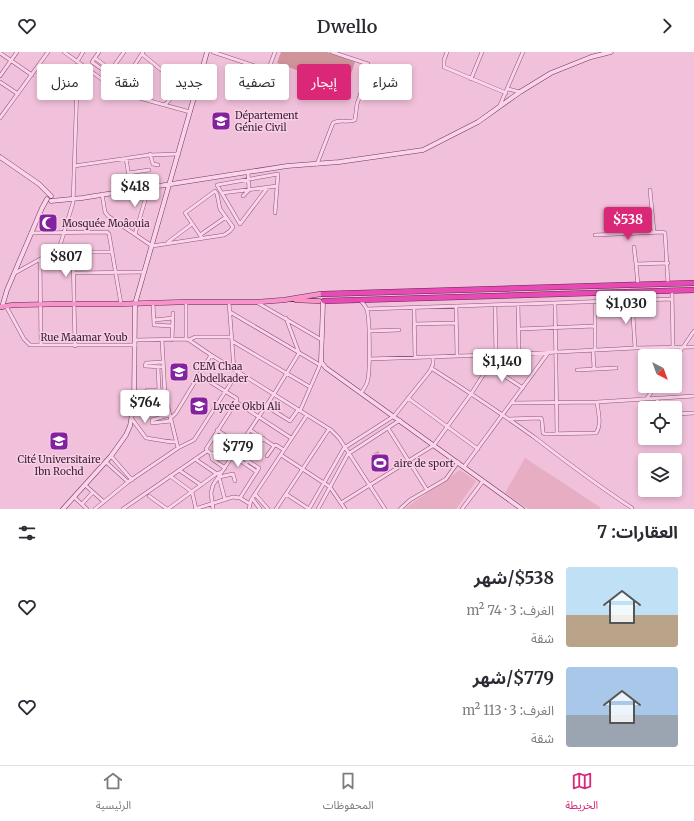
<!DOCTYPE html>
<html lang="ar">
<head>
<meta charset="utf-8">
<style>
  :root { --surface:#fff; --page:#f2f2f3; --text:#2b2b33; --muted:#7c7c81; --line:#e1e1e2; --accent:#db2777 }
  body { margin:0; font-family:Merriweather,"Noto Sans Arabic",serif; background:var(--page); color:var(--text); direction:rtl; height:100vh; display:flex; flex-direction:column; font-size:15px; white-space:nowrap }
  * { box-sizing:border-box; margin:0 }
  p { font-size:13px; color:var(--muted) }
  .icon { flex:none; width:22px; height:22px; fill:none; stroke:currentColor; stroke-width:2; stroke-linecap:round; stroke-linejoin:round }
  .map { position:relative; height:457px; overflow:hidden; direction:ltr }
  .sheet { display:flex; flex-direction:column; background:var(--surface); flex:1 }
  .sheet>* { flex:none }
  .banner { position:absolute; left:12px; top:12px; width:400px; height:36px; direction:rtl; display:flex; gap:8px }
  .needle { width:26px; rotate:139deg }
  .controls { position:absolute; left:638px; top:297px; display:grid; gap:8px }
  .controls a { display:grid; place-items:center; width:44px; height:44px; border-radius:4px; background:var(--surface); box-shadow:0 2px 6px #0003; font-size:20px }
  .price { position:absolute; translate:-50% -34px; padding:0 9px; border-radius:4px; background:#fff; color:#222; font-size:13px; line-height:26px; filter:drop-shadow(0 1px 2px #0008) }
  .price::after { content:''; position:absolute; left:50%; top:24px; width:12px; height:9px; margin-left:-6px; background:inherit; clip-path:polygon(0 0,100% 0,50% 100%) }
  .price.on { background:var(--accent); color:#fff }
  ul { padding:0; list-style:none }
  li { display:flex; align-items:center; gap:12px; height:100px; padding:0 16px }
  li span { display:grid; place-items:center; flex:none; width:112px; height:80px; border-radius:4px; color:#555 }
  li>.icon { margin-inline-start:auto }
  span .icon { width:48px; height:48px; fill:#fffc; stroke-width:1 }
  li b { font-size:17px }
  h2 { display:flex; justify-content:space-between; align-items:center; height:48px; padding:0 16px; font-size:17px }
  .tag { padding:0 14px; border-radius:4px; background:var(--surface); box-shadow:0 2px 6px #0003; font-size:14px; line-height:36px }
  .tag.on { background:var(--accent); color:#fff }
  header { display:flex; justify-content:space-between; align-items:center; height:52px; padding:0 16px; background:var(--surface); font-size:18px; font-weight:600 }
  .tab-bar { display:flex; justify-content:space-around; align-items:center; height:56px; border-top:1px solid var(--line); background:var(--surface); font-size:11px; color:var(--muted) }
  .tab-bar a { display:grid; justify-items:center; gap:2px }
  .tab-bar .on { color:var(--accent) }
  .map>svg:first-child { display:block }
  .farmland { fill:#e7adc3 }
  .green { fill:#d0939a }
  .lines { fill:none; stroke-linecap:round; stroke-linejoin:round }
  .street-casing { stroke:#8c567b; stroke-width:4 }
  .secondary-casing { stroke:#6d3a5f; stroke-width:5 }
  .primary-casing { stroke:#592b4e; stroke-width:5.5 }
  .highway-casing { stroke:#592b4e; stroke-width:6 }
  .street { stroke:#fbd4e9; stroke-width:3 }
  .secondary { stroke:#fbd4e9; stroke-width:4 }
  .primary { stroke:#f894ca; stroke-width:4.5 }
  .highway { stroke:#e849b3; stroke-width:5 }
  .labels { text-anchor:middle; stroke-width:3; stroke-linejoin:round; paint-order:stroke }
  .poi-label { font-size:10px; fill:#3a1c32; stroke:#f8d0e5; text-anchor:start }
  .street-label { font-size:10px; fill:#3a1c32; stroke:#f8d0e5 }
</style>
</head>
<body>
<header><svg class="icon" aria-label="forward" viewBox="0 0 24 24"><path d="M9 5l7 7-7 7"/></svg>Dwello<svg class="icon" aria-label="heart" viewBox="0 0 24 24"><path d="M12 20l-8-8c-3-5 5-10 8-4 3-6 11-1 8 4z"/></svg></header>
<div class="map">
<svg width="694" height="457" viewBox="0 0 694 457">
  <rect width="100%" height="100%" fill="#f1c0da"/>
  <!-- farmland -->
  <path class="farmland" d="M525 406 583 444 601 456 600 457H528L505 441Z
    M460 418 476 429 456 457H404Z"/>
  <!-- green -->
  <path class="green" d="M281 0H327L355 10 346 36 277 11Z
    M378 399 385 411 379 415 371 403Z"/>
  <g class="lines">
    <!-- street casing -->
    <g class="street-casing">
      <path id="street" d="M64 0 121 41 190 60
        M99 0 92 10 109 22 104 30
        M213 0 267 18 269 16 275 0
        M447 0 444 8V15L506 41
        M0 1 32 23
        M142 2 177 31 178 34 177 39 165 53
        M95 6 111 18 124 0
        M77 10 83 0
        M0 24 17 0
        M471 27 482 0
        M125 28 143 0
        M0 30 18 42
        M113 36 125 28 121 41
        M508 37 520 40
        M500 53 523 0
        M0 66 48 0
        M150 102 153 112 158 113
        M126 106 131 138
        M317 112 333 71C340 67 349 71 355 68L357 52 369 17 368 12 332 0
        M74 114 149 103 179 102
        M128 121 149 118
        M268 135 240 172 217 133 278 122 275 161
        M650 138 654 180
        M222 141 277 134
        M102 142 105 160 108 164 152 194 224 183 230 179 233 175 220 157 217 142 215 139 185 161 202 186
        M243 144 249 138 248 120
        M31 181 107 180 109 182 121 252
        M135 182 149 135
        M200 183 226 165
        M595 183 663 180 665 181 668 232
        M168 190 192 172
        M634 195 636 212
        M58 200H112
        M73 200 75 294
        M40 208 41 293
        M15 221 53 200H58L73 151 77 34 81 13
        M73 221 144 220
        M638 233 636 212 668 211
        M672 239 673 296
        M360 248C363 251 366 254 367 258 370 268 370 317 368 327 367 333 364 337 361 341
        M632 248 635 296
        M186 250V287
        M229 250 234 318
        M153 251 154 273 172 274
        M258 251 322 288
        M518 252 519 302
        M555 252 557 382
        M6 254 24 287 30 293H135
        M456 254 457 304
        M414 255 415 305
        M367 257 672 247
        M230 260 320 313
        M154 268 173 266
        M414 272 456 271
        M519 277 595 274
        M369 279 399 278
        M135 288 186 287 189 288 211 303 331 378 339 386 385 457
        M162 288 165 343 178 396
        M172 288 173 261
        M189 288 195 285H232
        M232 289 310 335
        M593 298 594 317
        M595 298V250
        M369 307 519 302 635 296 694 295
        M675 307 694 279
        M163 310 146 311 145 314 163 315
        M489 314 523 336
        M158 315 159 338
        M431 316C467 339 504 363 538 388 569 412 600 435 632 456
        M577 318 616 316
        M199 323 236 346 237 347 236 350
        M164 338H147L146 343 147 345 165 343
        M160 344 165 364
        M408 346 478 397
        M647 346 656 334
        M657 346 659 356
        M512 351 597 350 694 344
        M266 354 290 369 298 358
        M300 359 320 313
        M675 362 694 361
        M169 363 152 368V371L171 369
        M132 367 146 386C156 387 165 390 176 390
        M170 367 176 361 211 303
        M508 367 541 366 542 369 543 381 545 382 596 381C602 373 598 359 597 350
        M388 376 427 438
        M217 378 240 393
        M250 378 274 394 276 393 284 398
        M211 401 212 407 225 416
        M232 403 257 420
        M281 403 330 435 345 457
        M111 404 132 428
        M267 404 274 394
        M195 407 217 422
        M106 410 128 430
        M247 410 263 386
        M464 415 548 301
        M179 418 201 433
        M170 424 192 440 196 457
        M85 433 103 449
        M255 442 268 457
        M286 442 309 457
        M149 444 167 457
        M74 445 87 457
        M240 446 259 416 235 401H210L206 397 236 350 291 386
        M252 446 260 457
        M225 448 219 425 233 422 235 429
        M341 451 434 393 471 342 496 303 495 253
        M82 452 93 440
        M95 457 128 430 178 396 194 388 238 320
        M123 457 207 399
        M168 457 216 422 222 420
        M195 457 233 445 240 446 250 452
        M213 457 211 441 213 433 274 342 299 301 286 266
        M249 457 251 448 307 363
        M276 457 329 377
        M309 457 344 396 394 364 430 319 433 312V305
        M318 457 348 402 400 368
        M400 457 410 448 446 427 458 410
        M462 457 483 429"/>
    </g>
    <!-- secondary casing -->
    <g class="secondary-casing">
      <path id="secondary" d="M0 105 39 132 51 144
        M51 149 82 146 287 114 339 110 423 98 478 70 520 40 551 21 591 5 611 0
        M323 250 321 310 326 316 522 457
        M2 255 7 238 42 156 47 147
        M63 457 111 404 126 383 130 374 134 351 135 252 207 0"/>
    </g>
    <!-- primary casing -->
    <g class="primary-casing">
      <path id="primary" d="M296 248 319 249
        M0 255 13 253 60 252H119L186 250H258L284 248 320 242"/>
    </g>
    <!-- highway casing -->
    <g class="highway-casing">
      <path id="highway" d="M323 242 694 231
        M324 249 694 238"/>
    </g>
    <!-- street -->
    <use href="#street" class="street"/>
    <!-- secondary -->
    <use href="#secondary" class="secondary"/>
    <!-- primary -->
    <use href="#primary" class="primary"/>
    <!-- highway -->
    <use href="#highway" class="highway"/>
  </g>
  <!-- icons -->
  <defs>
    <g id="university-square" transform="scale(1)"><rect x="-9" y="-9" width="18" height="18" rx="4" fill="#82229f" stroke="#f8d0e5"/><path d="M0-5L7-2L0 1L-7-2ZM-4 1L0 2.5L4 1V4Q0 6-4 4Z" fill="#fff"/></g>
    <g id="mosque-square" transform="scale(1)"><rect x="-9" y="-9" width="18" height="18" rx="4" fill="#82229f" stroke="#f8d0e5"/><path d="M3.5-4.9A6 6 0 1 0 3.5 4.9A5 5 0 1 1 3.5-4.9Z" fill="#fff"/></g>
    <g id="stadium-square" transform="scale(1)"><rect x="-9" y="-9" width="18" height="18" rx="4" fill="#82229f" stroke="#f8d0e5"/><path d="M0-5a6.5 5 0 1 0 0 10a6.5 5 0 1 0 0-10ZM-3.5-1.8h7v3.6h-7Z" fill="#fff"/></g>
  </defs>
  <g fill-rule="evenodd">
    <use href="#university-square" x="221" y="69"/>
    <use href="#mosque-square" x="48" y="171"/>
    <use href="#university-square" x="179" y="320"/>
    <use href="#university-square" x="199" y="354"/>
    <use href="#university-square" x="59" y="389"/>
    <use href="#stadium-square" x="380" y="411"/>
  </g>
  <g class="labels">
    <!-- poi labels -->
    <g class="poi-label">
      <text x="235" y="67">Département<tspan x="235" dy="12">Génie Civil</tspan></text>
      <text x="62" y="175">Mosquée Moâouia</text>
      <text x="193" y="318">CEM Chaa<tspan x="193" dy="12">Abdelkader</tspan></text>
      <text x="213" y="358">Lycée Okbi Ali</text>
      <text x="59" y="411" text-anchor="middle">Cité Universitaire<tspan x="59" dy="12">Ibn Rochd</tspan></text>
      <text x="394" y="415">aire de sport</text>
    </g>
    <!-- street labels -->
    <g class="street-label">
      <text x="84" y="289">Rue Maamar Youb</text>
    </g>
  </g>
</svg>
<div class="controls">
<a><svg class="needle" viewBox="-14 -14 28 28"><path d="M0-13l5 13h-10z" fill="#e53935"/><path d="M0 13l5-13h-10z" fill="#7c7c81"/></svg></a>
<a><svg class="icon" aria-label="locate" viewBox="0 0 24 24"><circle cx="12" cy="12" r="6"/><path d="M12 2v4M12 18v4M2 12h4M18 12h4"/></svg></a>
<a><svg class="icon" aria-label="layers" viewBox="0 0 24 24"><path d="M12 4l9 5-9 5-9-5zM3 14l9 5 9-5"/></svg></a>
</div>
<b class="price" style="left:135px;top:156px">$418</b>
<b class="price on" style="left:628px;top:189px">$538</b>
<b class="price" style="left:66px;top:226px">$807</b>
<b class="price" style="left:626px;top:273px">$1,030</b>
<b class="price" style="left:502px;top:331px">$1,140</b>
<b class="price" style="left:145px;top:372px">$764</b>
<b class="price" style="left:238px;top:416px">$779</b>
<div class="banner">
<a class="tag">شراء</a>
<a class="tag on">إيجار</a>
<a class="tag">تصفية</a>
<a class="tag">جديد</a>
<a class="tag">شقة</a>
<a class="tag">منزل</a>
</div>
</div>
<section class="sheet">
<h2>العقارات: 7<svg class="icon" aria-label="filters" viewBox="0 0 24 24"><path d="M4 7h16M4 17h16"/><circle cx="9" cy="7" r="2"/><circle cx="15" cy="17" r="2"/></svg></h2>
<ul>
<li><span style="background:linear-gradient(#bfe0f5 60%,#b9a48a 0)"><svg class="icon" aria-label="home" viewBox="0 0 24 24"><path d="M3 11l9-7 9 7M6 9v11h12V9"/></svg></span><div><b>$538/شهر</b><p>الغرف: 3 · 74 m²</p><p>شقة</p></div><svg class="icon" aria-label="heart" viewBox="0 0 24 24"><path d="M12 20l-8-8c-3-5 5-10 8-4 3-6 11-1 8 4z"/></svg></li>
<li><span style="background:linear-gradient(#a9c7e8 60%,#9aa5b1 0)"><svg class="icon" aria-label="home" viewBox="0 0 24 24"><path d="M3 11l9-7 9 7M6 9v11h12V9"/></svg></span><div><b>$779/شهر</b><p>الغرف: 3 · 113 m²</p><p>شقة</p></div><svg class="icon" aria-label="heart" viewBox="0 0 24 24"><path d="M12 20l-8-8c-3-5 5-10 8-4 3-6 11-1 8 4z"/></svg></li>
</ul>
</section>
<nav class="tab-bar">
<a class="on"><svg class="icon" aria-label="map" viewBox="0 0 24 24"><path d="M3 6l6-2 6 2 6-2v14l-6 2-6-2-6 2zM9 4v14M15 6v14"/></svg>الخريطة</a>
<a><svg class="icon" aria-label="saved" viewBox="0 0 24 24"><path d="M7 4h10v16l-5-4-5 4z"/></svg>المحفوظات</a>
<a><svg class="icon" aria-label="home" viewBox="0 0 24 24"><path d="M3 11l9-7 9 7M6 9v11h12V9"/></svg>الرئيسية</a>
</nav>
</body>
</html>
